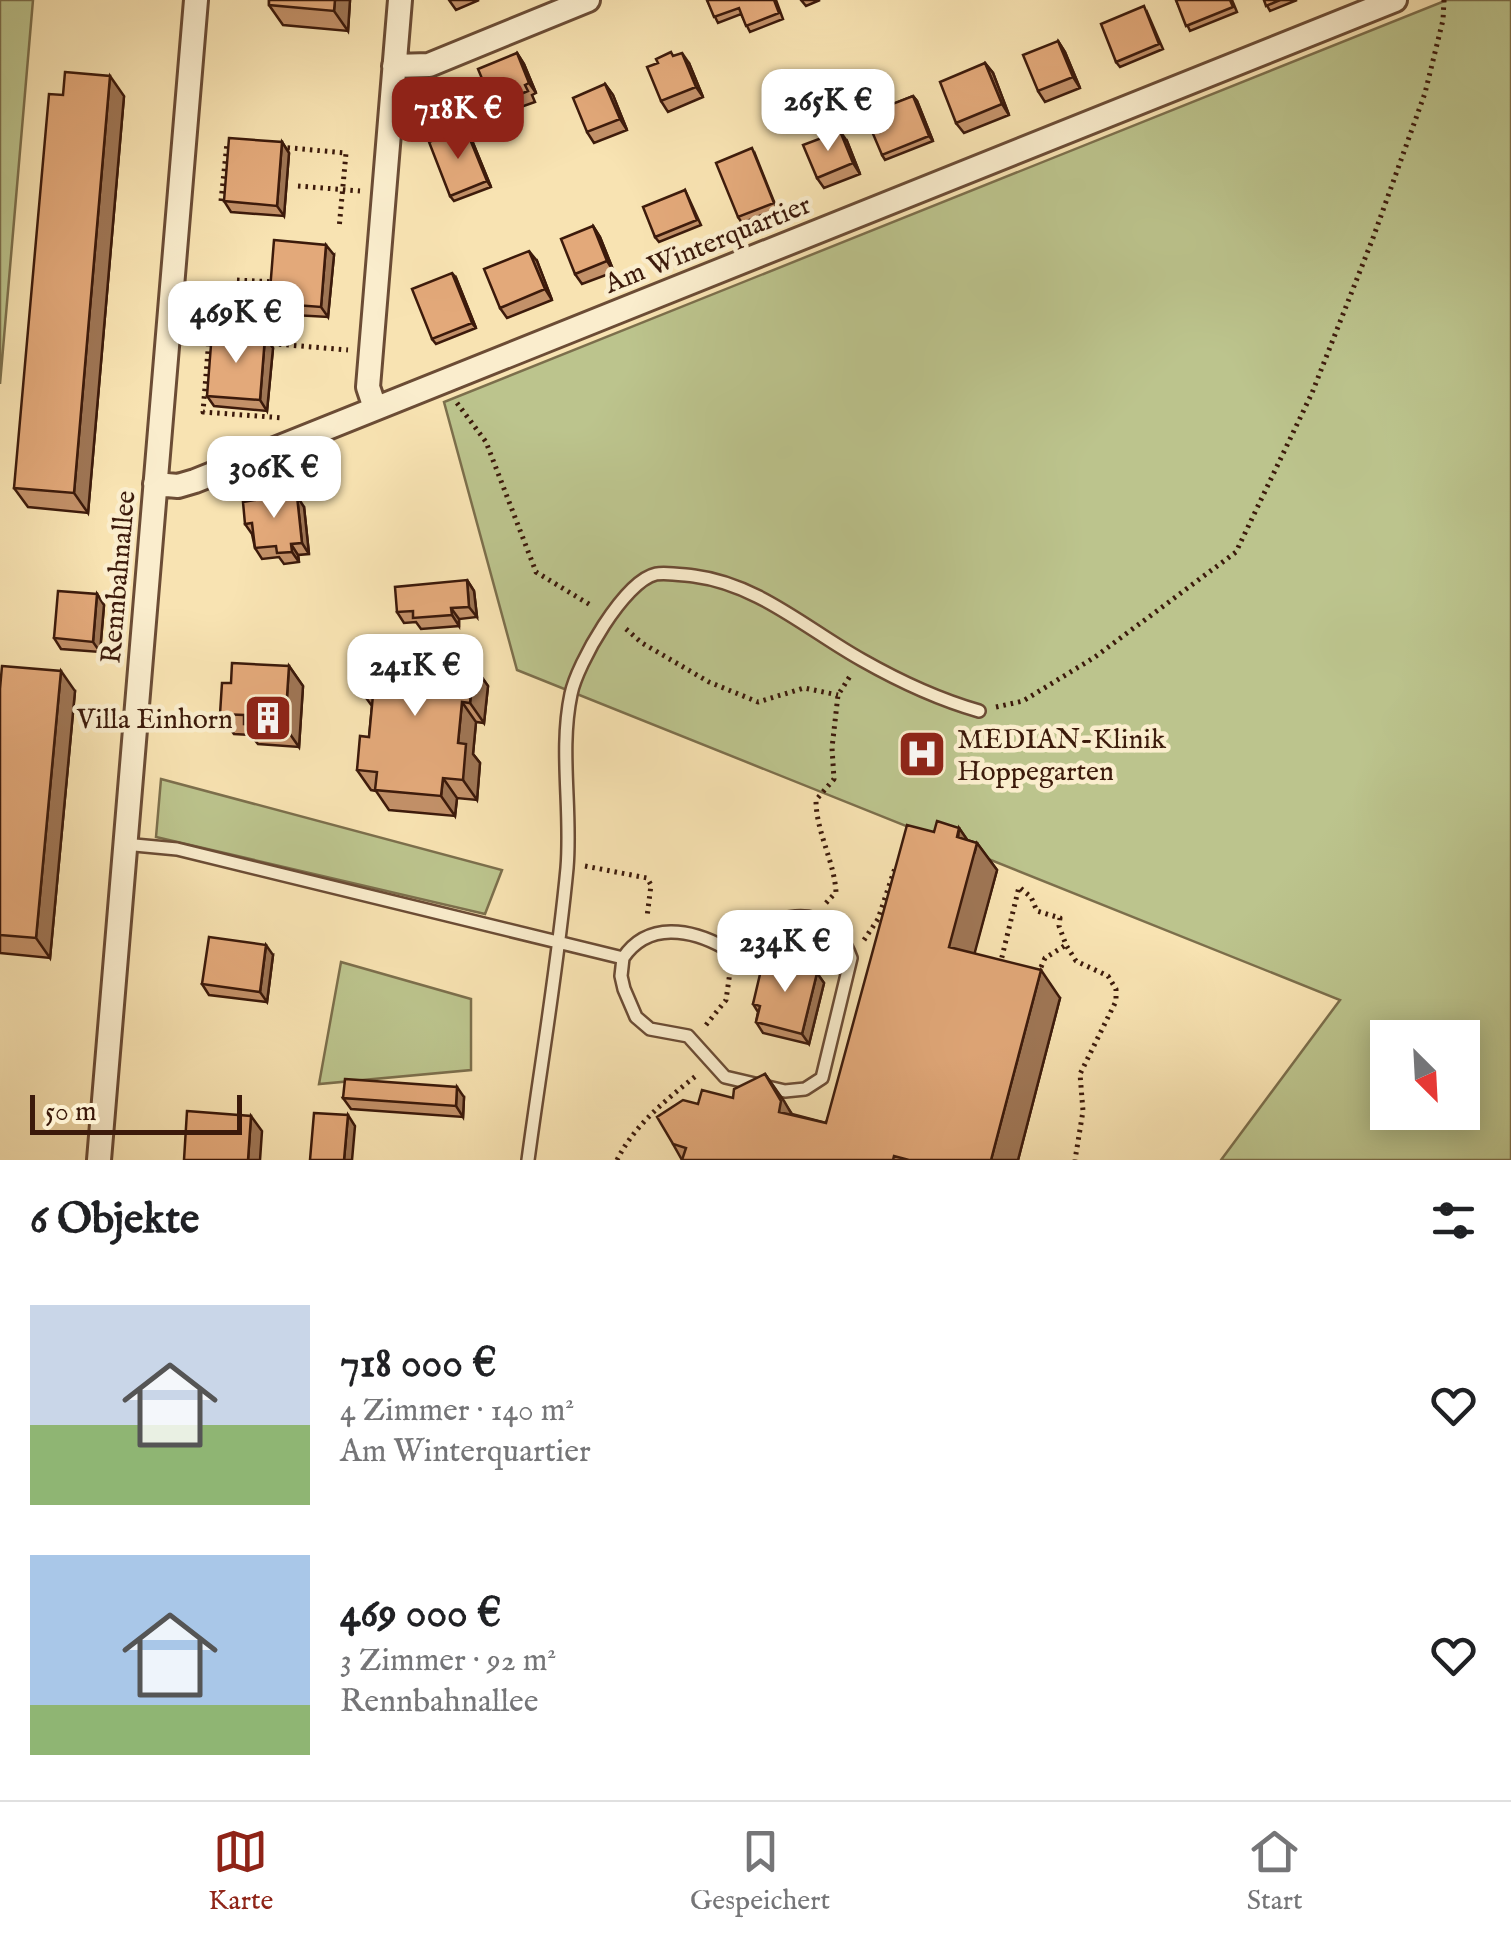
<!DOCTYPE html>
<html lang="de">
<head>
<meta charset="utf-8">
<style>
  :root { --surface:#fff; --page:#f2f2f2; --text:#202124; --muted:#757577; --line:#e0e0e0; --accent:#8f2418 }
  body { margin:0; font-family:"IM FELL English",serif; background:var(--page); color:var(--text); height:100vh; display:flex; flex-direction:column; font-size:38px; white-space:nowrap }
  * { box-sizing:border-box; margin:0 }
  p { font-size:32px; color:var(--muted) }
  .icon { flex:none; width:55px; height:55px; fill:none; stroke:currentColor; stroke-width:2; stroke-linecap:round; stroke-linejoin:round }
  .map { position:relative; height:1160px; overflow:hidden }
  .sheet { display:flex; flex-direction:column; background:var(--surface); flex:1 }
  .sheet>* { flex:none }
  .needle { width:65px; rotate:156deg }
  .tools { position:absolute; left:1370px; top:1020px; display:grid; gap:20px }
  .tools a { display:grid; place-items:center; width:110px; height:110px; border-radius:0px; background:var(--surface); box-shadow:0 5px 25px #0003; font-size:50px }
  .scale { position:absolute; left:30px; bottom:25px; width:212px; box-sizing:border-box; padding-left:10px; border:5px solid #3c1a0b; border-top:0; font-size:28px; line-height:35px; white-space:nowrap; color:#3c1a0b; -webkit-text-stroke:8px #faedcd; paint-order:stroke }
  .price { position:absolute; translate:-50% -85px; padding:0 22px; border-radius:20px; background:#fff; color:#222; font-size:32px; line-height:65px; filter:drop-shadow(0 2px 5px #0008) }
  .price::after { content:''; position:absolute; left:50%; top:60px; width:30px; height:22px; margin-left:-15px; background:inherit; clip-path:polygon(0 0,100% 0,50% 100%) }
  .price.active { background:var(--accent); color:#fff }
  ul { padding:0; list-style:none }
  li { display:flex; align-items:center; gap:30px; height:250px; padding:0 30px }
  li span { display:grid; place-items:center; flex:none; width:280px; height:200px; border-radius:0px; color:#555 }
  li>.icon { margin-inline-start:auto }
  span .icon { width:120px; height:120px; fill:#fffc; stroke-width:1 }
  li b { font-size:42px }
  h2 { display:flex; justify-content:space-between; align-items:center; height:120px; padding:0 30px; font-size:42px }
  .tabs { display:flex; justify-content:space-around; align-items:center; height:140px; border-top:2px solid var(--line); background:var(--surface); font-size:28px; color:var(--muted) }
  .tabs a { display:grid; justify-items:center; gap:5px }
  .tabs .active { color:var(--accent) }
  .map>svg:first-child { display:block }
  .green { fill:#bcc48d; stroke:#7c6f4c; stroke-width:2.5; fill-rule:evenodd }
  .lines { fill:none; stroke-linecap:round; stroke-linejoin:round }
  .service-casing { stroke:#6b4c35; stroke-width:16 }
  .minor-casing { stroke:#6b4c35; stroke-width:28 }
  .path { stroke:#3c1a0b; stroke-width:5; stroke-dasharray:2.5 5; stroke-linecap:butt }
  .service { stroke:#faedcd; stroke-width:11 }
  .minor { stroke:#faedcd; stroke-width:22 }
  .wall { fill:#c39169; stroke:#3c1a0b; stroke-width:2.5 }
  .shaded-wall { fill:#9f7655; stroke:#3c1a0b; stroke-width:2.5 }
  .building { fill:#e3a97a; stroke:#3c1a0b; stroke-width:2.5 }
  .labels { text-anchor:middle; stroke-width:9; stroke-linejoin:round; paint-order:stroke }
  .street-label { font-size:28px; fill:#3c1a0b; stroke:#faedcd }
  .poi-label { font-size:28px; fill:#3c1a0b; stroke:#faedcd; text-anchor:end }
</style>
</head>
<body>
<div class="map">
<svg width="1511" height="1160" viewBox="0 0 1511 1160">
  <rect width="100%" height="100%" fill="#f8e3b2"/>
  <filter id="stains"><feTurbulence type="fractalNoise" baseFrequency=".002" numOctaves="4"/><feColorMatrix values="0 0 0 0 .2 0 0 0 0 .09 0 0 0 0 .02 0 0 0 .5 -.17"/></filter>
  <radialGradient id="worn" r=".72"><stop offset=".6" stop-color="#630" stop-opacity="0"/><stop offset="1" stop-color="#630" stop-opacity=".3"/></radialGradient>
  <!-- green -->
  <path class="green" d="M0 0H33L0 384Z
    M1447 0H1511V1160H1221L1340 1000 517 670 444 402ZM1388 1038H1462V1112H1388Z
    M161 779 502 870 485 914 156 837Z
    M341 962 471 999V1070L319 1084Z"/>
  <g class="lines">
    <!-- service casing -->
    <g class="service-casing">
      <path id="service" d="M124 844 177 849 623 958C648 921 691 929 725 948 768 917 828 893 851 958L822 1078 805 1089 785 1091 725 1077 688 1036 650 1029 636 1017 624 989 621 976 623 958
        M528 1160C541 1063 558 965 567 868 572 810 559 751 571 694 577 664 624 581 656 574 666 572 683 575 694 576 758 584 808 630 862 660 899 681 937 699 979 711"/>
    </g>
    <!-- minor casing -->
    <g class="minor-casing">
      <path id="minor" d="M394 66 429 65 588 0
        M375 408 368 387 400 0
        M155 484 178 486 195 481 1395 0
        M99 1160 196 0"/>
    </g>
    <!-- path -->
    <path class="path" d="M280 147 346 153 339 229
      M298 186 360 191
      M221 201 227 143 235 144
      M237 280 274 282
      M271 326 272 304
      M218 339 209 338 203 412 284 418
      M264 343 348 350
      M457 403 486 442 536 572 592 606
      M626 629 642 643 709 682 758 702 804 688 838 695
      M996 707 1023 701 1095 657 1236 552 1312 393 1373 238 1425 93 1443 20 1444 0
      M585 866 647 878 651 885 647 917
      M826 903 836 892C834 860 816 832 816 800L834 779 832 748 838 695 852 673
      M864 940 878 919 896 865
      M1000 965 1019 887 1031 897 1037 911 1060 918 1059 926 1066 945 1076 961 1108 976 1116 989V1001L1080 1074 1083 1111 1075 1160
      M1038 974 1045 958 1066 945
      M706 1025 726 1000 731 965
      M617 1160C635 1124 666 1100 697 1075"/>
    <!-- service -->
    <use href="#service" class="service"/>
    <!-- minor -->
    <use href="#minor" class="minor"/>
  </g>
  <!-- wall -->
  <path class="wall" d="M269 0H350L348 31 283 25 269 5Z
    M449 0H479L456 10Z
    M707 0H776L783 19 750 32 741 14 718 23Z
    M801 0H820L806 6Z
    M1176 0H1232L1237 12 1190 31Z
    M1264 0H1297L1270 11Z
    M1147 12 1163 49 1120 67 1116 62Z
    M1058 41 1065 52 1080 88 1045 102 1038 91Z
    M517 53 524 64 536 93 532 95 535 102 518 108 514 102 497 108 490 98Z
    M674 56 689 63 703 97 668 112 661 101Z
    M985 63 993 73 1009 115 964 133 956 123Z
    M605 84 613 95 627 130 594 143 587 132Z
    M124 96 88 513 28 507 14 488Z
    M913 96 917 101 933 141 885 160 882 155 891 105Z
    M469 133 491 187 454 201 450 196Z
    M847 141 860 174 824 188 817 178Z
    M282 142 289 153 284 216 231 212 224 201Z
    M755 154 777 209 742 223 738 217Z
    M685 190 701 225 659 242 655 237Z
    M593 226 600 237 614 272 582 284 575 274Z
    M334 255 328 317 276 314 269 303Z
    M537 261 552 300 507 318 500 308Z
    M456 278 476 328 436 344 432 339Z
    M265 337 273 348 267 411 214 406 207 396Z
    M275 499 304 507 309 554 298 555 299 562 284 564 279 557 262 559 255 548 252 534 245 524Z
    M467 580 474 591 477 617 459 619V626L421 629 416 622 404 623 397 612Z
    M97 594 104 605 100 652 61 649 54 638Z
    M455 650 466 665 474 666 488 686 484 723 476 722 473 754 480 763 477 800 457 798 455 816 389 810 376 791 371 790 357 770 369 737 372 706 364 695 388 660Z
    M289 666 303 686 299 747 258 744 251 735 234 734 220 714 231 683Z
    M0 689 75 691 50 958 0 953Z
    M959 828 967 840 977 843 997 870 974 953 1060 998 1018 1160H682L673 1144 698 1104 733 1098 765 1074 792 1114 826 1123 934 832Z
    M273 955 267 1002 209 995 202 984Z
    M803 961 810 971 817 973 824 983 809 1044 763 1033 756 1022 758 1012 753 1004 769 972 784 964Z
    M464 1097 463 1117 351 1109 343 1098Z"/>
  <!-- shaded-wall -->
  <path class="shaded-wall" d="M335 0H350L348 31 334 11Z
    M1058 41 1065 52 1080 88 1073 77Z
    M517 53 524 64 536 93 529 83Z
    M682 53 689 63 703 97 696 87Z
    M985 63 993 73 1009 115 1002 104Z
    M110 76 124 96 88 513 74 493Z
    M605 84 613 95 627 130 620 119Z
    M913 96 917 101 933 141 929 136Z
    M465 127 469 133 491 187 487 181Z
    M840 131 847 141 860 174 853 163Z
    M282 142 289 153 284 216 277 206Z
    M593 226 600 237 614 272 607 261Z
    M326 245 334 255 328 317 321 307Z
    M529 251 537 261 552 300 545 289Z
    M452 273 456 278 476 328 472 323Z
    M265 337 273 348 267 411 260 400Z
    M297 496 304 507 309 554 302 543Z
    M291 544 298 555 299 562 292 552Z
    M467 580 474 591 477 617 469 607Z
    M97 594 104 605 100 652 93 642Z
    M451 608 459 619V626L452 615Z
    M455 650 469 669 454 664Z
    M289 666 303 686 299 747 285 727Z
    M474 666 488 686 484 723 470 703Z
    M61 671 75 691 50 958 36 938Z
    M462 702 476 722 473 754 480 763 477 800 463 780 458 743Z
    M443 778 457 798 455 816 441 796Z
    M959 828 975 851 977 843 997 870 969 974 949 947Z
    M266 945 273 955 267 1002 260 992Z
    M1041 970 1060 998 1018 1160H991Z
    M817 973 824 983 809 1044 802 1034Z
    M765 1074 784 1101 800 1129 779 1112Z
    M457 1087 464 1097 463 1117 456 1106Z
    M348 1115 355 1126 352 1160H344Z
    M251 1116 262 1131 260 1160H248Z"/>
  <!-- building -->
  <path class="building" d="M269 0H335L334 11 269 5Z
    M707 0H774L779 13 746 26 739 8 714 17Z
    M1176 0H1230L1233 7 1186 26Z
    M1264 0H1280L1266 6Z
    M1144 6 1159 44 1116 62 1101 24Z
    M1058 41 1073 77 1038 91 1023 55Z
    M671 52 673 56 682 53 696 87 661 101 647 67 658 63 656 59Z
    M517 53 529 83 525 85 528 91 511 98 508 91 490 98 478 69Z
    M985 63 1002 104 956 123 940 82Z
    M65 72 110 76 74 493 14 488 49 94 63 95Z
    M605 84 620 119 587 132 573 98Z
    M913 96 929 136 882 155 862 108 887 98 890 105Z
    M465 127 487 181 450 196 429 142Z
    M840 131 853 163 817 178 803 145Z
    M229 138 282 142 277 206 224 201Z
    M752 148 774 203 738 217 716 163Z
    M685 190 697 220 655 237 643 207Z
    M593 226 607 261 575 274 561 239Z
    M274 240 326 245 321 307 269 303Z
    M529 251 545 289 500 308 484 269Z
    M452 273 472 323 432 339 412 289Z
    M212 332 265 337 260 400 207 396Z
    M269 491 270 499 297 496 302 543 291 544 292 552 277 553 276 546 255 548 252 523 245 524 243 502 255 500V492Z
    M467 580 469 607 451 608 452 615 413 618V611L397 612 395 587Z
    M58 591 97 594 93 642 54 638Z
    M390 643 455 650 454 664 474 666 470 703 462 702 458 743 466 744 463 780 443 778 441 796 375 790 377 772 357 770 360 736 369 737 373 695H364L368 658 388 660Z
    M232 663 289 666 285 727 244 724V715L220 714 222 683H231Z
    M2 666 61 671 36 938 0 935V689Z
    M937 821 959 828 957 837 977 843 949 947 1041 970 991 1160H909L894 1156 893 1160H682L686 1148 673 1144 657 1117 683 1100 698 1104 702 1090 733 1098 734 1089 765 1074 781 1101 779 1112 826 1123 907 825 934 832Z
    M209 937 266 945 260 992 202 984Z
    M786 956 803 961 801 969 817 973 802 1034 756 1022 760 1006 753 1004 761 970 769 972 771 961 784 964Z
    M345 1079 457 1087 456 1106 343 1098Z
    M187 1111 251 1116 248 1160H184Z
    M314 1113 348 1115 344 1160H310Z"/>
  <!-- icons -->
  <defs>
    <g id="building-square" transform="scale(2.5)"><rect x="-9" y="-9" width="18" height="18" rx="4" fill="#8f2418" stroke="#faedcd"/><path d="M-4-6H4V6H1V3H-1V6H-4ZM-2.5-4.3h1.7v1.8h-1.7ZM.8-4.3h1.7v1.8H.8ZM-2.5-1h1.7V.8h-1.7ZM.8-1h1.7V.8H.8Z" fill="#fff"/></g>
    <g id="hospital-square" transform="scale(2.5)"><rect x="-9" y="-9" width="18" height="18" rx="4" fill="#8f2418" stroke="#faedcd"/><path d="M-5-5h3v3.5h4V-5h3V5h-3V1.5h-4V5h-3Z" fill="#fff"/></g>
  </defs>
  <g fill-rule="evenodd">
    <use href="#building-square" x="268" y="718"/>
    <use href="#hospital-square" x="922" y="754"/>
  </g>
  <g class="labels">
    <!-- street labels -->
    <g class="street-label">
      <text transform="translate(707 243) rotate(-22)" y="10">Am Winterquartier</text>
      <text transform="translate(117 577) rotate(-85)" y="10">Rennbahnallee</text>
    </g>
    <!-- poi labels -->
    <g class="poi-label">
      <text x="233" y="728">Villa Einhorn</text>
      <text x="957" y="748" text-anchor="start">MEDIAN-Klinik<tspan x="957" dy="32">Hoppegarten</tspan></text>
    </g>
  </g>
  <rect width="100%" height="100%" filter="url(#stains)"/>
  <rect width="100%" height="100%" fill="url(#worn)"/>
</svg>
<div class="tools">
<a><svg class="needle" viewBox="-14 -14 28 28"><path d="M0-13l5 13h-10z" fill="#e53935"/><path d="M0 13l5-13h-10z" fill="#757577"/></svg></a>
</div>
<div class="scale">50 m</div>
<b class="price" style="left:828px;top:154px">265K €</b>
<b class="price active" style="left:458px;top:162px">718K €</b>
<b class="price" style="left:236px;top:366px">469K €</b>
<b class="price" style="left:274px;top:521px">306K €</b>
<b class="price" style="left:415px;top:719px">241K €</b>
<b class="price" style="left:785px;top:995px">234K €</b>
</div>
<section class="sheet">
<h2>6 Objekte<svg class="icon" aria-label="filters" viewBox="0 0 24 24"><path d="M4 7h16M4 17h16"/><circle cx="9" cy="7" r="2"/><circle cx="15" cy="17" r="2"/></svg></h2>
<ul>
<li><span style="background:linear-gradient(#c9d6e8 60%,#8fb573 0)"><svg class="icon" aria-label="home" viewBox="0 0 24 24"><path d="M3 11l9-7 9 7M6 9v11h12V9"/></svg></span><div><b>718 000 €</b><p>4 Zimmer · 140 m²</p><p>Am Winterquartier</p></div><svg class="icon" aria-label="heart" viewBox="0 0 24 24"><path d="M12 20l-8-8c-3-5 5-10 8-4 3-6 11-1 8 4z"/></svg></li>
<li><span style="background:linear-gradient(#a9c7e8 75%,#8fb573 0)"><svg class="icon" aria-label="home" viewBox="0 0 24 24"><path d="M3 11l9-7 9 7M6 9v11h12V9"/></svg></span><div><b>469 000 €</b><p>3 Zimmer · 92 m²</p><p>Rennbahnallee</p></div><svg class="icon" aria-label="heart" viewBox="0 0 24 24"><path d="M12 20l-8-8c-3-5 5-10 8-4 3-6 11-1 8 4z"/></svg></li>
</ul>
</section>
<nav class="tabs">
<a class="active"><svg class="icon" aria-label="map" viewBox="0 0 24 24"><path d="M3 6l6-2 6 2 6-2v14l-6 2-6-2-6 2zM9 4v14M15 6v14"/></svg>Karte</a>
<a><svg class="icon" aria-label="saved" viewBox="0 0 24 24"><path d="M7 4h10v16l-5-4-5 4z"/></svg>Gespeichert</a>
<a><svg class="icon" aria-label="home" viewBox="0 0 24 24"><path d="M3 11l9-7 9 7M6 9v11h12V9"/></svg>Start</a>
</nav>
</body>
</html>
